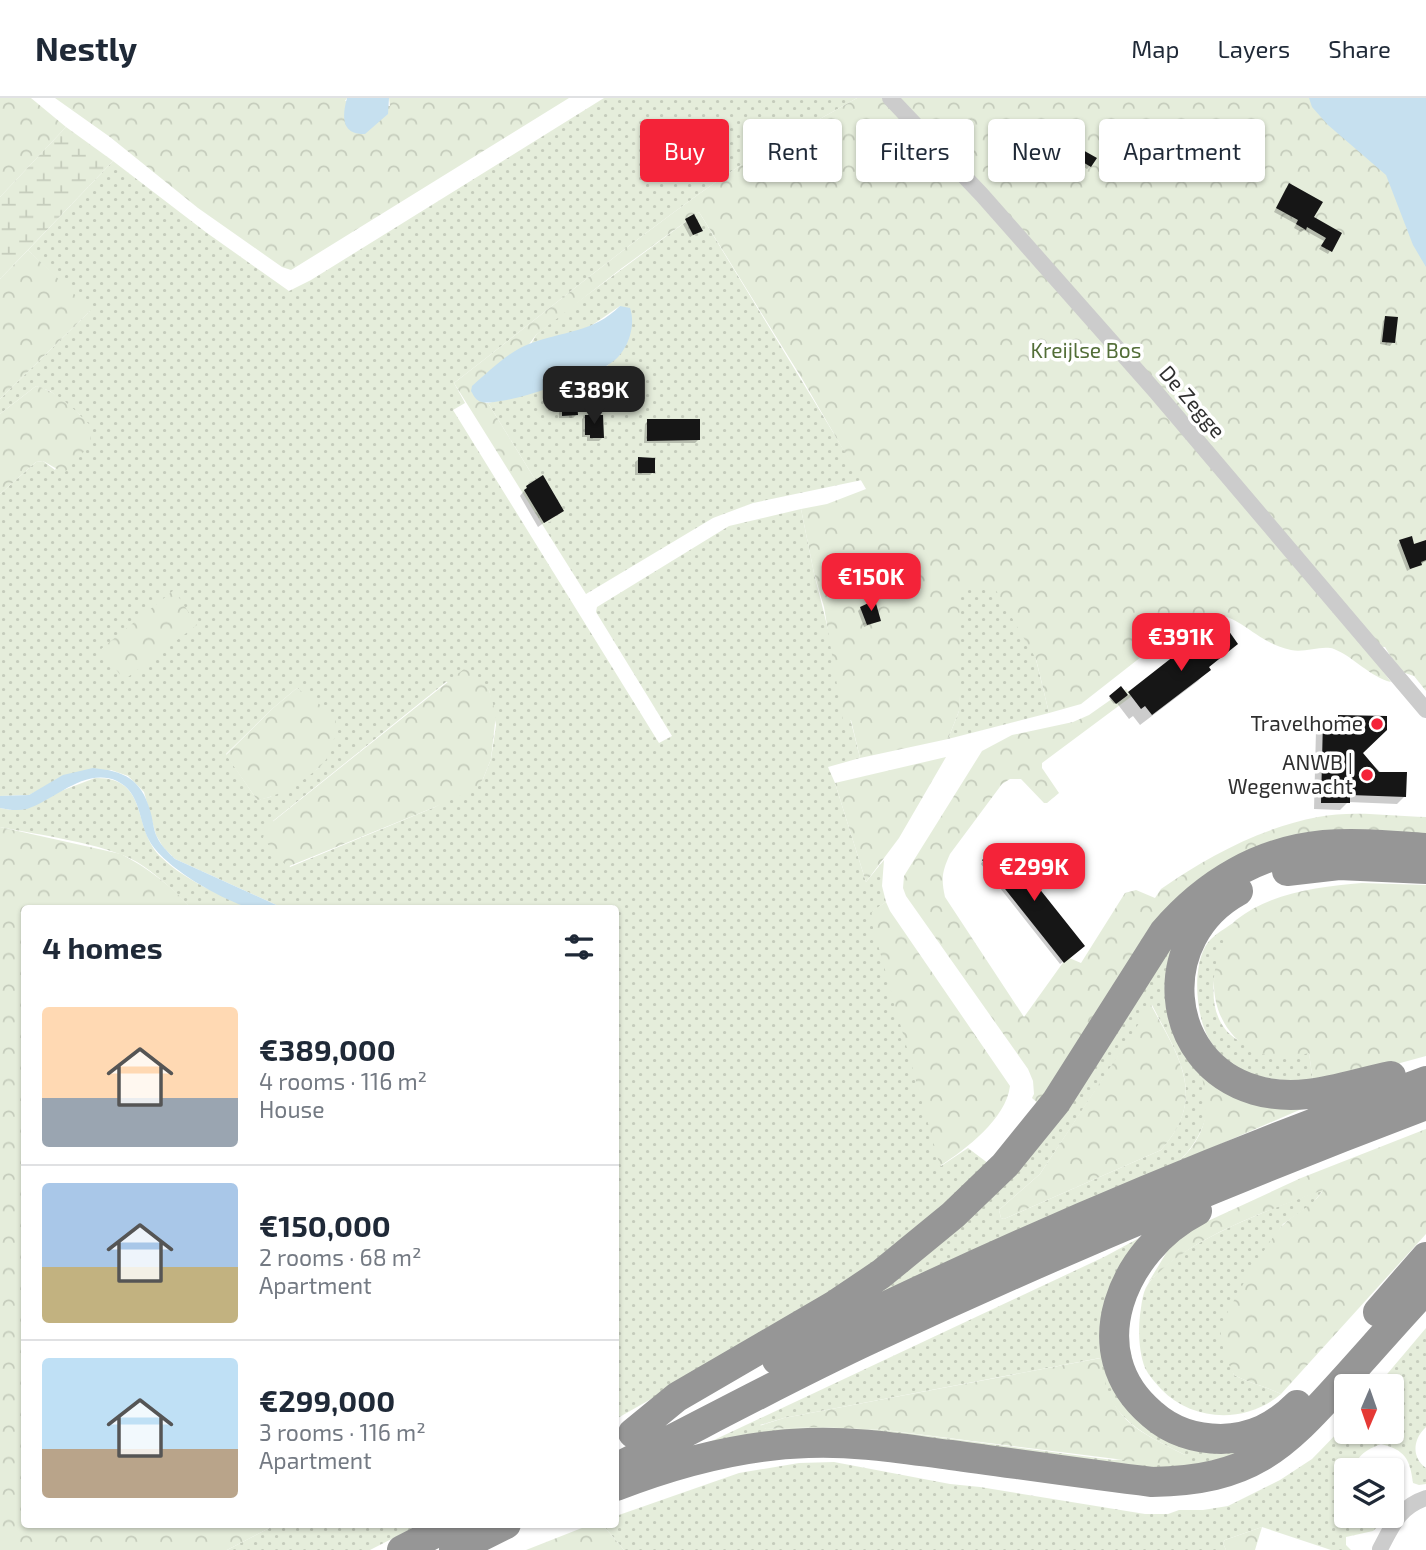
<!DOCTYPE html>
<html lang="en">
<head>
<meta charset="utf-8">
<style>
  :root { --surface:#fff; --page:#f6f6f7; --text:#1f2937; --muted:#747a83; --line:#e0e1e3; --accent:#f42339 }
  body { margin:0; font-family:"Exo 2",sans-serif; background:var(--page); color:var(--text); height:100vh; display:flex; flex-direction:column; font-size:26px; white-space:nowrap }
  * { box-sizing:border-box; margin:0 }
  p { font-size:23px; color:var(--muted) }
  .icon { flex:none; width:38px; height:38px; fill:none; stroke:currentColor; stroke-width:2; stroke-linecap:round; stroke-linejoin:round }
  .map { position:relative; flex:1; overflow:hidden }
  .panel { position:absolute; left:21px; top:807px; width:598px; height:623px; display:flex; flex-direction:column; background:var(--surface); border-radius:7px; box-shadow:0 2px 5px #0004 }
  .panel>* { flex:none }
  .hud { position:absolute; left:640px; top:21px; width:665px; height:63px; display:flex; gap:14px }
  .needle { width:46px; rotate:182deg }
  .buttons { position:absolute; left:1334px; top:1276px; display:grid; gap:14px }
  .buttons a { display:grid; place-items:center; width:70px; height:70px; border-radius:7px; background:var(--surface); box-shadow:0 2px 5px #0004; font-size:35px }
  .price { position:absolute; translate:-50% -60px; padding:0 16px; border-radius:14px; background:var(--accent); color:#fff; font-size:23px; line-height:46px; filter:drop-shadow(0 2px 4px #0008) }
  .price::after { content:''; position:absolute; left:50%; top:42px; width:21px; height:16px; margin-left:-10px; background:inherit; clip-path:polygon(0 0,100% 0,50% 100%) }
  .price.selected { background:#222; color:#fff }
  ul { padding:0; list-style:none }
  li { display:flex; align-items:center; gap:21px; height:175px; padding:0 21px }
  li+li { border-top:2px solid var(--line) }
  li span { display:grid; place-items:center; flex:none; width:196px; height:140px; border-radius:7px; color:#555 }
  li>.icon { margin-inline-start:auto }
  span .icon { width:84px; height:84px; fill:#fffc; stroke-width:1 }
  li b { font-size:30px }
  h2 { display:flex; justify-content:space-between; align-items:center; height:84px; padding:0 21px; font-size:30px }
  .tag { padding:0 24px; border-radius:7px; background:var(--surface); box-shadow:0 2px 5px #0004; font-size:24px; line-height:63px }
  .tag.selected { background:var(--accent); color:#fff }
  header { display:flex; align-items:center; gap:42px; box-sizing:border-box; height:98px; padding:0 35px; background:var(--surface); border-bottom:2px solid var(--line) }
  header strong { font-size:33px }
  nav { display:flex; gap:38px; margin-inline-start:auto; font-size:24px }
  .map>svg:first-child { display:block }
  .grass { fill:url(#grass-dots); fill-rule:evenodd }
  .forest { fill:url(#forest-crowns) }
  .wetland { fill:url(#wetland-marsh) }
  .water { fill:#c6e0ef }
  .shadow { fill:#0003 }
  .building { fill:#161616 }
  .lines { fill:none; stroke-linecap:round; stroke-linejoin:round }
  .minor { stroke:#ccc; stroke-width:16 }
  .motorway { stroke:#969696; stroke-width:30 }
  .poi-dot { fill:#f42339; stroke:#fff; stroke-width:2.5 }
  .labels { text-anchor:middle; stroke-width:7; stroke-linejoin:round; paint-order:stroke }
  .park-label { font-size:21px; fill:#536e38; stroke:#fff }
  .street-label { font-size:21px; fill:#2f2f2f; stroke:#fff }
  .poi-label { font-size:21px; fill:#2f2f2f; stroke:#fff; text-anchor:end }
</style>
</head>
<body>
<header>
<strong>Nestly</strong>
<nav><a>Map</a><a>Layers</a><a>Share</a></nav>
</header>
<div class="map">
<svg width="1426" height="1452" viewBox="0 0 1426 1452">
  <defs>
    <pattern id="grass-dots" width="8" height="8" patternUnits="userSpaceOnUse" patternTransform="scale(1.75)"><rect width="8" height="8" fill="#e5eddb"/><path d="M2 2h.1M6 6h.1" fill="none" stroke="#c5ccbc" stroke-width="1.8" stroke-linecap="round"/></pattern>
    <pattern id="forest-crowns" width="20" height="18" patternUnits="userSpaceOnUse" patternTransform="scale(1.75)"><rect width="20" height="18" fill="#e5eddb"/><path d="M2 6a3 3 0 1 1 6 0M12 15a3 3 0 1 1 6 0" fill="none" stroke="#c5ccbc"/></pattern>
    <pattern id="wetland-marsh" width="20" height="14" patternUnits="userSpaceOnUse" patternTransform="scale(1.75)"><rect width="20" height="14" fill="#e5eddb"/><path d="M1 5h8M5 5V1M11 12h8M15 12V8" fill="none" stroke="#c5ccbc"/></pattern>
  </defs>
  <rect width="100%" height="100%" fill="#fff"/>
  <!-- grass -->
  <path class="grass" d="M604 0H857C814 25 770 47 729 75 634 140 545 215 454 285L465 305 453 312 659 645 672 638 596 514 597 509 729 428 801 411 814 475 860 660 828 669 835 685 866 784 884 762 882 788 886 804 873 813 941 1068 968 1050 993 1069 888 1158 723 1260 616 1321V810H283L175 761 163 749 156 737 144 694 128 678 111 672 45 689 29 697 0 698V396L36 364 43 363 55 372 80 317 50 293 36 288 0 316V301L90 213 28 152 113 63 207 135 289 193 311 182ZM446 584 484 588 489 592 496 627 491 661 483 681 435 709 290 769 273 723ZM297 590 326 614 319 670 270 699 257 702 226 656 272 611Z
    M699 114 862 382 753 405 713 420 586 496 542 426 551 423 530 387 536 383 488 305 546 291 563 277 607 268 619 257 620 208 588 230 531 246 536 237 560 217Z
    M958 481 994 482 1032 545 1049 615 948 641 959 613 960 570Z
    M95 680C151 679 131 732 162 760 186 783 222 798 252 810H191C176 794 155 775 137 764 104 745 38 737 0 729V710L11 712Z
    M1233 825C1216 857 1198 915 1236 941 1241 944 1250 946 1256 949 1277 957 1286 962 1309 954L1313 984C1286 982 1262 983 1239 970 1230 965 1216 953 1211 944 1196 922 1192 873 1205 849 1211 838 1223 832 1233 825Z
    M1190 836C1192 876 1193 916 1197 956 1199 975 1211 995 1207 1014 1203 1034 1192 1051 1177 1065L869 1204 919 1156 1176 840ZM1152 907C1179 960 1208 999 1161 1052L1004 1121 1001 1120 999 1112 1040 1076Z
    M1324 1091 1312 1106 1283 1126 1235 1201 1222 1243 1234 1277C1249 1285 1265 1288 1281 1296 1246 1326 1193 1324 1161 1291 1155 1284 1149 1278 1145 1270 1139 1254 1138 1234 1140 1217 1142 1205 1142 1192 1151 1182 1186 1141 1274 1110 1324 1091Z
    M1156 1131 1117 1196 1145 1317 1282 1341 1178 1379 868 1342 665 1365 1104 1159ZM1100 1260C1102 1268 1102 1278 1105 1287 1116 1325 1152 1340 1185 1357L1113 1362 884 1332 816 1329 766 1331 760 1327 784 1320Z
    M1426 1230V1329C1413 1341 1411 1359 1426 1370V1386L1419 1387 1413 1385C1410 1361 1405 1352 1381 1346 1366 1352 1358 1356 1354 1372H1346V1418H1389L1373 1433 1346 1439V1447L1351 1452H1331L1262 1429 1225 1442 1223 1445 1226 1452H624L602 1426H616V1418L739 1375 799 1365 834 1364 950 1386 980 1389 1145 1416H1168L1179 1412H1203L1228 1408 1280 1382 1312 1361 1346 1326V1334H1391V1288H1377Z
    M277 1426H421L370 1452H227Z"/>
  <!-- forest -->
  <path class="forest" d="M0 0H31L66 29 0 99Z
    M55 0H347L345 3 390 8 389 0H569L291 172 282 169 198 110 110 39Z
    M857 0H1426V593L1414 578 1399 573 1385 549 1364 548 1391 584C1370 579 1354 559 1334 551 1322 547 1305 555 1291 552 1243 542 1233 494 1178 530L1081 606 1049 615 1036 561 994 489 959 488 961 581 959 613 948 641 860 660 851 622 843 623 824 509 814 475 801 411 827 406 866 391 801 279 699 114 622 170 536 237 485 305H488L536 383 530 387 552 423 542 426 454 285C545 215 634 140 729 75 770 47 814 25 857 0Z
    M28 152 91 212 0 301V181Z
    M36 288C57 293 75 312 90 327L91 346 64 375 43 363 36 364 0 396V316Z
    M174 492 197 527 124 582 101 551Z
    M464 571 472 573 489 592 496 616 491 661 483 681 475 691 435 709 287 769 263 740 266 729Z
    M297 590 330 614 336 623C336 635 333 650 327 660 318 676 275 701 257 702L226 657 272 611Z
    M1126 591 1132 598 1042 665V670L1059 695 1047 705H1044L1021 681H1010L1002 686 950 756C942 774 941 780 945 799L1024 919 1067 859 1081 865 1125 795 1136 792 1155 800 1161 791C1208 758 1261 730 1318 719 1352 712 1391 718 1426 719V746L1208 786 1042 1009 1032 1000 1034 996 1033 983 1028 971 906 798 903 790 904 778 982 653 1012 637 1073 624 1089 617Z
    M946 659 899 740 866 784 835 685Z
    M0 729 121 756C146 769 172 788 191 810H24V1426H277L227 1452H0Z
    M1362 785 1426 787V958L1356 977 1313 984 1309 955C1240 976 1196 911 1221 850 1225 841 1228 829 1236 822 1272 794 1319 789 1362 785Z
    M886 804 890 813 1010 988C1006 1021 966 1051 940 1068L871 822 872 813Z
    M1151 907C1179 959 1208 1000 1161 1052L1004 1121 1001 1120 999 1112 1040 1076Z
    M1197 959 1320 1003 1177 1065C1214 1031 1209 1004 1197 959Z
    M1426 1031V1136L1281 1296C1265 1288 1249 1285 1234 1277 1228 1265 1219 1244 1221 1230 1224 1215 1271 1138 1283 1127 1296 1114 1314 1108 1323 1092 1265 1114 1191 1138 1148 1185L1168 1152 1178 1142 1197 1128 1301 1080Z
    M1101 1260C1108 1321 1134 1331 1185 1357L1183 1364 1172 1366 1148 1365 885 1332 816 1329 766 1331 759 1328 784 1320Z
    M592 1426H602L624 1452H526Z
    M1262 1429 1255 1452H1226L1223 1445 1225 1442Z"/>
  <!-- wetland -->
  <path class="wetland" d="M66 29 113 63 0 181V99Z"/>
  <!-- water -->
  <path class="water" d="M347 0H389L388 16 365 36C341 37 342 18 347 0Z
    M1309 0H1426V169L1413 147 1386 77 1328 27 1312 9Z
    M620 208 630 210C637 230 626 260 604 269 591 274 574 272 562 278 556 281 551 288 545 291 534 296 493 307 482 304 476 303 474 298 471 293L472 288C489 273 508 254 529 246 562 233 593 235 620 208Z
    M93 670C124 673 141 681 150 712 153 721 153 731 157 739 161 748 168 754 175 761L283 810C273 810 260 812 251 810 223 803 162 768 149 742 138 721 141 695 117 683 85 669 55 702 27 711 18 713 9 712 0 710V698L29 697 63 677Z"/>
  <!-- shadow -->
  <path class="shadow" d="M1081 54 1090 68 1087 71 1075 64Z
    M1286 90 1312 120 1340 136 1328 156 1319 151 1324 143 1304 132 1301 134 1294 130 1296 126 1274 114Z
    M694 119 701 132 690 139 683 126Z
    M1386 220 1393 244 1390 248 1380 246 1383 223Z
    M562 304 576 317 573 320H559V308Z
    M585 318 602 340 599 343H587V339H582V321Z
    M648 323 698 342 695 345H644L645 326Z
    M639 361 653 374 650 377H635V364Z
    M527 389 562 412 538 429 520 398Z
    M1400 443 1413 448 1426 444V463L1407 473 1397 447Z
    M861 510 879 523 864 529 858 513Z
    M1236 546 1208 570 1209 571 1198 583 1140 627 1133 618 1129 621 1116 604 1114 606 1109 600 1121 591 1127 598 1194 558Z
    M1339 618 1361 655 1405 698 1397 706 1348 704 1340 712 1314 711 1316 632 1324 624H1333Z
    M983 763 1080 851 1060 866 981 766Z"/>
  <!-- building -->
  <path class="building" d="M1081 51 1097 60 1091 69 1076 60Z
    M1289 85 1323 104 1314 119 1342 135 1332 154 1321 148 1326 140 1307 129 1306 132 1296 126 1298 122 1276 110Z
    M694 116 703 133 693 137 685 121Z
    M1385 218 1398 219 1395 245 1382 244Z
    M562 303H577L578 317 562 318Z
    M585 317H603L604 340H590V337H585Z
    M647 321H700V342L647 343Z
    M638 359 655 360V375H638Z
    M543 377 564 413 544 425 524 392 527 390 526 388Z
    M1412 438 1414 446 1426 442V462L1421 464 1422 467 1410 471 1399 442Z
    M875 502 881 523 867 527 860 509Z
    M1226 529 1238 546 1209 569 1211 572 1152 617 1145 608 1141 611 1128 594 1188 547 1194 555Z
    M1121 588 1128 597 1116 606 1109 598Z
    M1338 617 1387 618V632L1363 655 1379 674H1407L1406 699 1350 697V705H1321L1323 622 1338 623Z
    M1003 745 1085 848 1064 865 982 762Z"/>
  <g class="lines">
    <!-- minor -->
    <path class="minor" d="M890 0 982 97 1156 294 1426 612
      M1380 1451C1393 1427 1399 1409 1426 1400"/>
    <!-- motorway -->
    <path class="motorway" d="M1287 773 1339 767 1426 771
      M1238 793C1154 839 1161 964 1255 992 1302 1006 1346 987 1391 978
      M1197 1113C1123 1151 1078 1254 1152 1316 1171 1333 1196 1341 1221 1341 1252 1340 1275 1329 1297 1307
      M1378 1214 1426 1159
      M777 1262C987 1155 1205 1064 1426 983
      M633 1335 677 1299 835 1207 881 1176 953 1117 1005 1067 1056 1004 1164 834C1206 785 1260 753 1324 747 1358 744 1393 748 1426 750
      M616 1370C701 1327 785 1281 871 1241 1053 1156 1238 1078 1426 1007
      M616 1388C678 1364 741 1347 808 1345 856 1343 903 1351 951 1357 1018 1366 1085 1376 1152 1384 1250 1382 1281 1352 1343 1283 1371 1252 1398 1221 1426 1191
      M402 1452 453 1426
      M454 1452 506 1426"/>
  </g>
  <!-- markers -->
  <g class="poi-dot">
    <circle cx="1377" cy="626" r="7"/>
    <circle cx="1367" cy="677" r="7"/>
  </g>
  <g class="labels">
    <!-- park labels -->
    <g class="park-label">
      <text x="1086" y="260">Kreijlse Bos</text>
    </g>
    <!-- street labels -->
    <g class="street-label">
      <text transform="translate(1192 304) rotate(49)" y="7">De Zegge</text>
    </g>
    <!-- poi labels -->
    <g class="poi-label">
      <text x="1363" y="633">Travelhome</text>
      <text x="1353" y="672">ANWB |<tspan x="1353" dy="24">Wegenwacht</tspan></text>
    </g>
  </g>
</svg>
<div class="buttons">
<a><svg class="needle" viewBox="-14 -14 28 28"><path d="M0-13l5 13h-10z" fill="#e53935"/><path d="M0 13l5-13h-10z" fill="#747a83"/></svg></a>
<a><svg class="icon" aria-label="layers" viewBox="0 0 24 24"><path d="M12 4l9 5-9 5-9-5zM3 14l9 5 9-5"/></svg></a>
</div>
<b class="price selected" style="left:594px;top:328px">€389K</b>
<b class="price" style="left:871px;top:515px">€150K</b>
<b class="price" style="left:1181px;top:575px">€391K</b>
<b class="price" style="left:1034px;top:805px">€299K</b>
<div class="hud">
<a class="tag selected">Buy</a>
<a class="tag">Rent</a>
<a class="tag">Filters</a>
<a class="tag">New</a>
<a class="tag">Apartment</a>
</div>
<section class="panel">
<h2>4 homes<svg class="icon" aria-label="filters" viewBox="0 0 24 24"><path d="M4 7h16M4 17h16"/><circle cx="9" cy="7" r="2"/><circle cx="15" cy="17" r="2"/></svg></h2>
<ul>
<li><span style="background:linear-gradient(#ffd9b3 65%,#9aa5b1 0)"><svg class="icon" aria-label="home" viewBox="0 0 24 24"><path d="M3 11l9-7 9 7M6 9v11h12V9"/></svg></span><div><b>€389,000</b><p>4 rooms · 116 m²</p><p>House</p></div></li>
<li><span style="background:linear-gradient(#a9c7e8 60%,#c2b280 0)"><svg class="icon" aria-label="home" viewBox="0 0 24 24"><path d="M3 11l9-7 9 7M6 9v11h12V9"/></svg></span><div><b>€150,000</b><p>2 rooms · 68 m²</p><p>Apartment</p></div></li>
<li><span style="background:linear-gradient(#bfe0f5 65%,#b9a48a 0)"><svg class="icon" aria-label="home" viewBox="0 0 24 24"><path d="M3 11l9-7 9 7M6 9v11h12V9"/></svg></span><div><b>€299,000</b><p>3 rooms · 116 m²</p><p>Apartment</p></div></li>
</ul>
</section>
</div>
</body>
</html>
